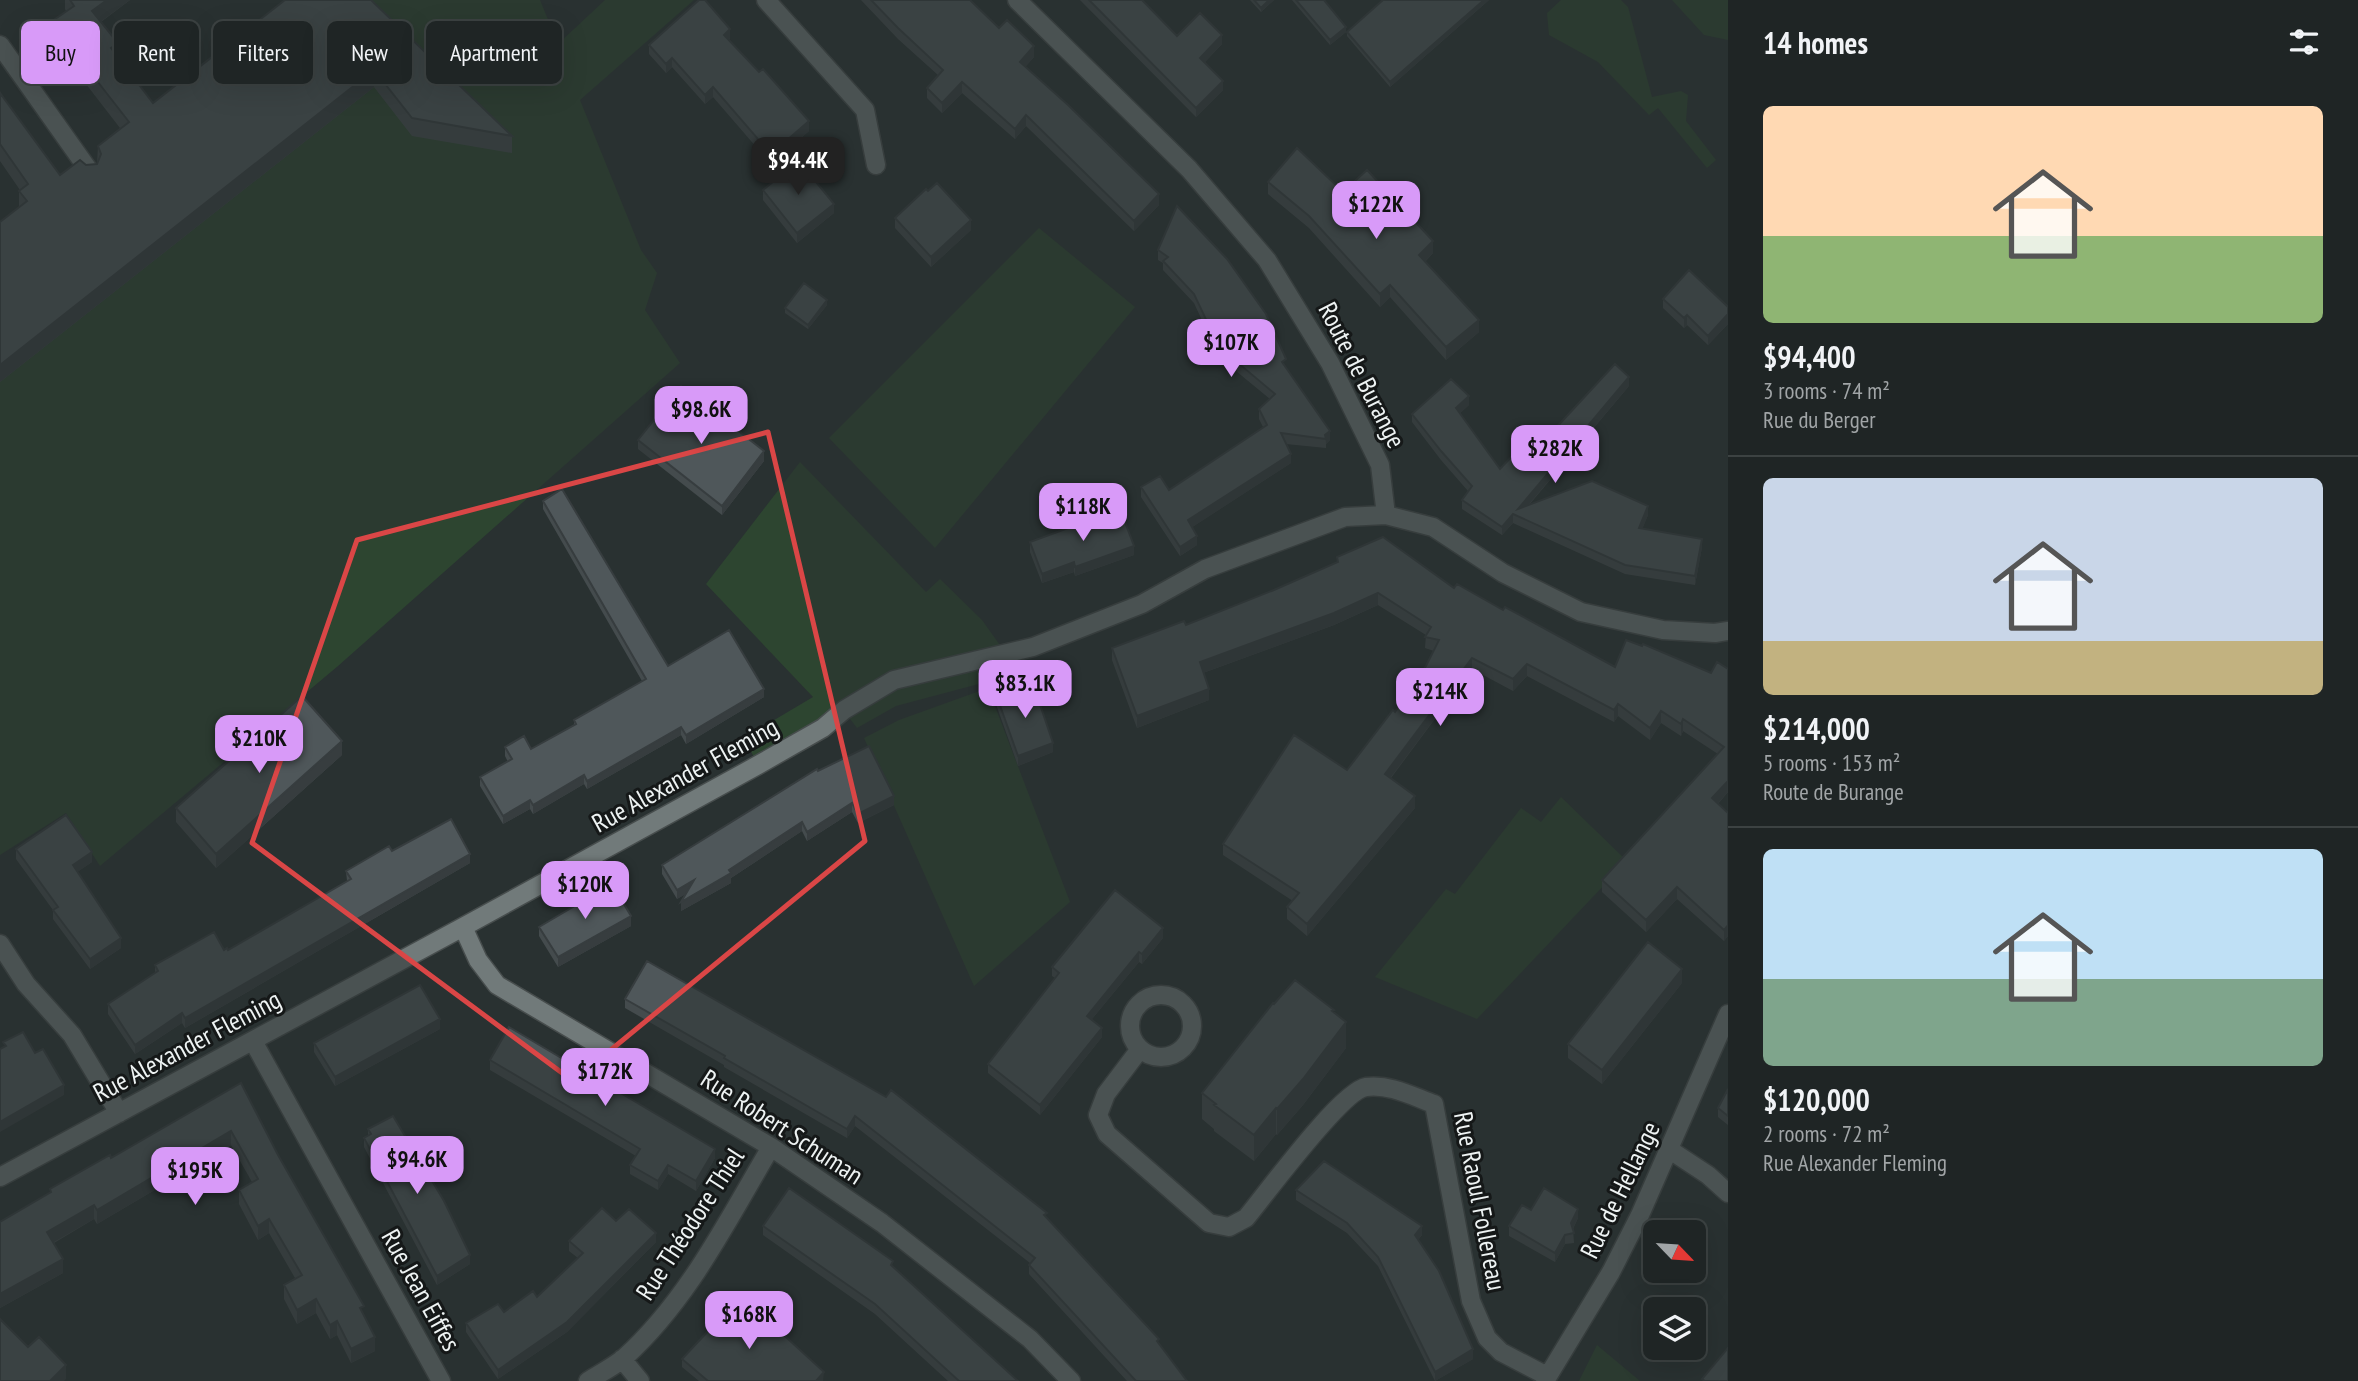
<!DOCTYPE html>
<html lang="en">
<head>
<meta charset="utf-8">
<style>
  :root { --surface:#1f2525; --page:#272d2d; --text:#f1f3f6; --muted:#a1a5a7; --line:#3c4242; --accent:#d89af8 }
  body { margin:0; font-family:"PT Sans Narrow",sans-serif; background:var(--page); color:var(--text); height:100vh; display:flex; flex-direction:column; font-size:26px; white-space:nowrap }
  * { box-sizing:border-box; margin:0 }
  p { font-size:23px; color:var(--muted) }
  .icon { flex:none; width:38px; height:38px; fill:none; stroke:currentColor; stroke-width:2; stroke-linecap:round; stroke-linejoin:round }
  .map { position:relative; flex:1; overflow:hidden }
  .panel { display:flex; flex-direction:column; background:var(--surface); width:630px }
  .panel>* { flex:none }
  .banner { position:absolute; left:21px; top:21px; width:665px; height:63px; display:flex; gap:14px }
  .needle { width:46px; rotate:115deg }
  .tools { position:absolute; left:1643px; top:1220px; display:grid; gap:14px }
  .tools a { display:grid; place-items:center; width:63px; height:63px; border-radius:10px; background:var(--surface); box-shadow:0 7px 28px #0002,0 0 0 2px var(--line); font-size:35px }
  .price { position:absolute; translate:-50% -60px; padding:0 16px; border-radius:14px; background:var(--accent); color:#111; font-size:23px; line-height:46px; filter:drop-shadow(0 2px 4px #0008) }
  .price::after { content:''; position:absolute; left:50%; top:42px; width:21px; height:16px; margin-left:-10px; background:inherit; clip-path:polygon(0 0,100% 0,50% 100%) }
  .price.selected { background:#222; color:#fff }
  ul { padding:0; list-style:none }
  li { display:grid; align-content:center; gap:14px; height:371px; padding:0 35px }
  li+li { border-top:2px solid var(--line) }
  li span { display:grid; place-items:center; height:217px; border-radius:10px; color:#555 }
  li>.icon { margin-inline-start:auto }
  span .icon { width:126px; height:126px; fill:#fffc; stroke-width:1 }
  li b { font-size:30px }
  h2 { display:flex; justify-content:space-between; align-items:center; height:84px; padding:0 35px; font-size:30px }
  .pill { padding:0 24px; border-radius:10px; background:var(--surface); box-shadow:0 7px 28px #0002,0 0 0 2px var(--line); font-size:24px; line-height:63px }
  .pill.selected { background:var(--accent); color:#111 }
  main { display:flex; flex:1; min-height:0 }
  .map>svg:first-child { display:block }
  .green { fill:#2d4530 }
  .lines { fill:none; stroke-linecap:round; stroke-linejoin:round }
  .minor-casing { stroke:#474d4d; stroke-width:21 }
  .minor { stroke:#717a7a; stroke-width:18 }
  .wall { fill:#444b4d }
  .shaded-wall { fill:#373d3f }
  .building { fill:#4f575a; stroke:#373d3f; stroke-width:2 }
  .marked { fill:none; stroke:#da4646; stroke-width:5; stroke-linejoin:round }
  .labels { text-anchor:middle; stroke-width:6; stroke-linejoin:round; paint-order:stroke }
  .street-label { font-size:26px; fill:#eef3f3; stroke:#151818 }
</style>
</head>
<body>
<main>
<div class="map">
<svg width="1728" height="1381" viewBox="0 0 1728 1381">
  <rect width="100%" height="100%" fill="#293131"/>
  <!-- green -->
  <path class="green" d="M307 0H540L558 44 605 0H694L580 100 641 250 657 273 645 310 680 363 338 666 100 866 66 813 0 855V241Z
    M1561 0H1621L1628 7 1652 97 1681 91 1688 95 1686 121 1716 160 1707 168 1658 108 1649 115 1598 62 1549 35 1547 13Z
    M1672 0H1728V40L1704 35Z
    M1039 228 1135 307 935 548 829 438Z
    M800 462 926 592 940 579 982 620 1012 662 1005 677 896 706 857 728 844 711 758 765 744 738 813 697 706 584Z
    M988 688 1070 902 974 986 864 738 899 720Z
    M1561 797 1627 861 1477 1019 1375 977 1446 889 1455 894 1521 808 1541 822Z
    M1597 1345 1640 1381H1579Z"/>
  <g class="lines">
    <!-- minor casing -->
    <g class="minor-casing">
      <path id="minor" d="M766 0 865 110 876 165
        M1017 0 1189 169 1267 260 1330 363 1380 465 1386 515
        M0 45 90 172
        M463 927 478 960 497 985 771 1147 882 1223 1030 1339 1071 1381
        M0 944 26 984 72 1035 119 1113
        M1130 1026a31 31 0 1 1 62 0a31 31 0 1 1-62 0Z
        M253 1041 441 1381
        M1140 1049 1106 1094 1098 1115 1107 1134 1209 1223 1229 1227 1246 1218C1266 1194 1341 1091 1366 1087 1390 1084 1412 1096 1434 1104L1471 1301 1487 1338 1501 1352 1547 1376
        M1670 1150 1708 1175 1728 1193
        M0 1177 463 927 758 765 823 728 844 710 894 680 1033 647 1142 604 1205 569 1345 517 1386 515 1433 527 1503 573 1581 612 1663 630 1715 633 1728 631
        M622 1359 640 1381
        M588 1381C599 1374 613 1367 624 1358 689 1299 727 1221 771 1147
        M1545 1381 1611 1272 1640 1215 1728 1014"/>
    </g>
    <!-- minor -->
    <use href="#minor" class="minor"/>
  </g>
  <!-- wall -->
  <path class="wall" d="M65 0H130L101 22 118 57 153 103 285 0 512 136V153L412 136 374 87 0 382V222L19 207V191L20 190 0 161V93L60 175 86 165 97 164 98 146 120 128 69 62 65 65 48 41V24L66 11 65 9Z
    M861 0H970L999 28 1034 57 1025 67 1159 205 1134 231 1026 126 1015 139 962 93 942 113 927 98V88L938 75 898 39Z
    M1080 0H1142L1177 36 1222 44 1205 62 1223 90 1196 117Z
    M1250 0H1274L1261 12Z
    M1292 0H1324L1346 32 1330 45Z
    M1489 0 1390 87 1347 36V32Z
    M730 38 729 40 809 131 771 164 713 97 705 104 672 67 666 73 649 54V45Z
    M1268 182 1343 192 1433 253 1425 262 1479 332 1446 360 1390 297 1380 307 1309 228 1268 194Z
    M763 190 834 213 797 243 763 200Z
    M1177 206 1286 368 1330 440 1326 444V448L1286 444 1291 463 1192 527 1197 545 1180 556 1141 497V487L1169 490 1263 427 1259 419V409L1270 399 1219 357 1194 303 1163 270V263L1158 260V250Z
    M895 218 971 230 931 267 895 228Z
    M1663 299 1728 307V324L1708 345 1687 325 1684 328 1663 308Z
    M827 305 808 329 785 313V308Z
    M1629 386 1529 505 1648 515 1642 529 1702 547 1695 585 1625 574 1513 523 1502 535 1462 509V500L1468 491 1441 460 1412 422V414L1469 405 1460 413 1500 469 1542 443Z
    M638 440 764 461 722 515 638 449Z
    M543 501 668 666 764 697 686 744 681 735 587 789 584 784 533 814 530 809 503 824 480 786V777L508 762 505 756V747L531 749 574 725V720L642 681 543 509Z
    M1030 542 1134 555 1075 576 1074 572 1042 583 1030 552Z
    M1337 557 1454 588 1503 610 1615 667 1711 673 1717 662 1728 792 1718 804 1728 813V936L1724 941 1677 899 1646 932 1602 892V880L1718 754 1683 731 1681 736 1661 723 1650 740 1618 716 1614 722 1527 676 1513 691 1472 669 1391 778 1415 808 1307 936 1287 919V907L1293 901 1223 855V844L1347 770 1395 712 1426 666 1434 651 1425 648 1426 635 1378 605 1334 625 1203 673 1209 700 1137 728 1112 660V648L1186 625 1274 590 1337 562Z
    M997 697 1053 752 1018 766 997 707Z
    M342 755 216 868 176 822V808Z
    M818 771 894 805 858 823 852 812 807 841 802 831 731 878V883L681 911 685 894 677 899 662 874V865Z
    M16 849 92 862 77 872 121 948 90 969 53 919V910L16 859Z
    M392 851 470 863 185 1028 182 1023 135 1054 108 1014V1004L155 973V965L224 950H228L347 881 346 871Z
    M631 926 558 967 539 936V927Z
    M1163 938 1142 964 1139 962 1092 1019 1102 1037 1040 1115 988 1073V1064L1055 978 1052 976V967Z
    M647 961 1047 1218 1159 1344 1187 1381H1127L1029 1274V1265L1030 1263 855 1126 847 1138 724 1067V1065L625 1008V999Z
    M1682 983 1602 1084 1568 1058V1044Z
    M1274 1004 1334 1013 1346 1048 1303 1105 1277 1135 1276 1134 1254 1161 1214 1131V1129L1202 1119V1093Z
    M440 1029 335 1086 314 1052V1043Z
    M490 1060 715 1158 696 1191 668 1174 658 1190 630 1174V1165L636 1156 490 1070Z
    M241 1083 278 1155 364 1315 375 1351 351 1363 337 1335 330 1339 316 1313 297 1324 284 1299V1285L295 1278 269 1233 258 1240 239 1204V1190L252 1182 231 1145 97 1224 94 1219 54 1243 63 1273 0 1308V1222L50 1193V1189L111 1158Z
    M1728 1089V1125L1718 1117V1108Z
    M368 1129 470 1264 437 1285 364 1147V1138L368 1135Z
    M1296 1190 1422 1235 1418 1240 1473 1359 1435 1381 1378 1266 1347 1233 1296 1200Z
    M1531 1210 1578 1218 1573 1229 1574 1243 1565 1244 1555 1262 1509 1236V1226Z
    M616 1221 656 1242 567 1332 498 1379 466 1332V1323L504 1312 537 1297 578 1258 569 1251V1241Z
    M763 1226 893 1267 1018 1381H948L875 1314 763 1235Z
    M682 1359 824 1380 699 1381 682 1367Z"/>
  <!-- shaded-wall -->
  <path class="shaded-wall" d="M107 0H130L92 28V11Z
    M1269 0H1274L1261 12V8Z
    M1484 0H1489L1390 87V82Z
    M1346 27V32L1330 45V40Z
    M730 29V38L724 44V35Z
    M1222 35V44L1200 67V58Z
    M118 43V60L111 48Z
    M69 45V62L65 65V48Z
    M1034 46V57L1020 73V62Z
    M672 58V67L666 73V64Z
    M374 70V87L0 382V365Z
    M1223 81V90L1196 117V108Z
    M962 82V93L942 113V103Z
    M713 87V97L705 104V95Z
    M1026 115V126L1015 139V129Z
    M809 121V131L771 164V154Z
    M1159 194V205L1134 231V221Z
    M834 204V213L797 243V233Z
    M971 220V230L931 267V257Z
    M1433 241V253L1419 268V255Z
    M1390 285V297L1380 307V294Z
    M827 300V305L808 329V325Z
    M1728 314V324L1708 345V336Z
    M1687 315V325L1684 328V318Z
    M1479 320V332L1446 360V347Z
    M1629 377V386L1518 517V509Z
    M1469 396V405L1456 417V408Z
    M1330 431V440L1326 444 1325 435Z
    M764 451V461L722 515V506Z
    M1291 454V463L1188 530V520Z
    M1648 506V515L1639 537V528Z
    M1513 514V523L1502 535V527Z
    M1197 536V545L1180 556V547Z
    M1702 539V547L1695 585V576Z
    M1134 546V555L1075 576V567Z
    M1074 562V572L1042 583V574Z
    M1378 593V605L1334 625 1200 674V662Z
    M1472 658V669L1385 785V774Z
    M1527 664V676L1513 691V679Z
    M764 689V697L686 744V735Z
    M1209 689V700L1137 728V716Z
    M1618 704V716L1614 722V710Z
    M1661 711V723L1650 740V728Z
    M1683 719V731L1681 736V724Z
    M681 727V735L587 789V781Z
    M342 741V755L216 868V854Z
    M1053 743V752L1018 766V756Z
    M584 775V784L533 814V805Z
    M1728 781V792L1712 810V798Z
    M894 796V805L858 823V814Z
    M1415 796V808L1307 936V924Z
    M530 800V809L503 824V816Z
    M852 803V812L807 841V832Z
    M802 822V831L731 878V883L681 911V902Z
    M92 852V862L73 875V865Z
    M470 854V863L185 1028V1018Z
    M694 880V890L677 899V890Z
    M1677 887V899L1646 932V920Z
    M631 916V926L558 967V957Z
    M1728 925V936L1724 941V930Z
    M1163 928V938L1142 964V954Z
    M121 938V948L90 969V959Z
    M1139 952V962L1087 1025V1016Z
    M1682 969V983L1602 1084V1070Z
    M182 1013V1023L135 1054V1045Z
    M440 1019V1029L335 1086V1077Z
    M1346 1022V1048L1303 1105 1277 1135V1109Z
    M1102 1028V1037L1040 1115V1105Z
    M64 1085V1095L0 1132V1122Z
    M1276 1108V1134L1254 1161V1135Z
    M855 1116V1126L847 1138V1129Z
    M231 1131V1145L97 1224V1210Z
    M715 1149V1158L696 1191V1181Z
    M668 1165V1174L658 1190V1181Z
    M94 1205V1219L47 1246V1232Z
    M1578 1209V1218L1571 1232V1223Z
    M269 1219V1233L258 1240V1226Z
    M1422 1226V1235L1415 1244V1235Z
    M656 1233V1242L567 1332 498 1379V1370Z
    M1565 1235V1244L1555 1262V1253Z
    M470 1255V1264L437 1285V1276Z
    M63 1259V1273L0 1308V1294Z
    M316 1299V1313L297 1324V1310Z
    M337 1321V1335L330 1339V1325Z
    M375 1337V1351L351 1363V1349Z
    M1473 1349V1359L1435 1381V1372Z
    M66 1365V1379L64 1381H50Z
    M824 1372 823 1381H816Z"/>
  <!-- building -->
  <path class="building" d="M70 0H107L92 11 118 43 111 48 153 103 285 0H371L512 136 412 118 374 70 0 365V222L27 201 19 191 28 184 0 144V93L60 175 80 160 86 165 97 164 101 154 98 146 129 122 69 45 65 48 48 24 74 6Z
    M699 0H705L730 29 724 35 759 72 763 69 809 121 771 154 713 87 705 95 672 58 666 64 649 45Z
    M871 0H970L999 28 1007 20 1034 46 1020 62 1068 105 1159 194 1134 221 1026 115 1015 129 962 82 942 103 927 88 943 70 898 28Z
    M1089 0H1142L1177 36 1200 13 1222 35 1200 58 1223 81 1196 108Z
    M1254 0H1269L1261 8Z
    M1296 0H1324L1346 27 1330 40Z
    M1383 0H1484L1390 82 1347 32Z
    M1297 148 1343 192 1367 170 1433 241 1419 255 1479 320 1446 347 1390 285 1380 294 1309 216 1268 182Z
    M799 161 834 204 797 233 763 190Z
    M937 183 971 220 931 257 895 218 926 189 928 191Z
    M1177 206 1227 259 1266 314 1286 359 1282 362 1330 431 1325 435 1326 439 1281 433 1291 454 1188 520 1197 536 1180 547 1141 487 1160 476 1169 490 1267 425 1259 409 1275 394 1219 347 1194 294 1163 261 1168 257 1158 250Z
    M1689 270 1728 307V314L1708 336 1687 315 1684 318 1663 299Z
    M804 283 827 300 808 325 785 308Z
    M1615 364 1629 377 1518 509 1592 481 1648 506 1639 528 1702 539 1695 576 1625 565 1513 514 1502 527 1462 500 1472 486 1441 451 1412 414 1451 379 1469 396 1456 408 1500 469 1533 434 1542 443Z
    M681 386 764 451 722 506 638 440Z
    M562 489 668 666 729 630 764 689 686 735 681 727 587 781 584 775 533 805 530 800 503 816 480 777 512 759 505 747 524 736 531 749 576 724 574 720 646 679 543 501Z
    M1120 509 1134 546 1075 567 1074 562 1042 574 1030 542Z
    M1383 537 1454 588 1457 584 1503 610 1505 607 1615 667 1626 640 1642 646 1643 644 1711 673 1717 662 1728 669V781L1712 798 1728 813V925L1724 930 1677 887 1646 920 1602 880 1724 747 1683 719 1681 724 1661 711 1650 728 1618 704 1614 710 1527 664 1513 679 1472 658 1385 774 1415 796 1307 924 1287 907 1299 893 1223 844 1294 735 1347 770 1393 710 1395 712 1426 666 1439 640 1425 637 1431 627 1378 593 1334 613 1200 662 1209 689 1137 716 1112 648 1184 621 1186 625 1274 590 1338 562 1337 557Z
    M1033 684 1053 743 1018 756 997 697Z
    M302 696 342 741 216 854 176 808Z
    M869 746 894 796 858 814 852 803 807 832 802 822 729 870 731 873 681 902 694 880 677 890 662 865 817 769 818 771Z
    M66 815 92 852 73 865 121 938 90 959 53 910 58 907 16 849Z
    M451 819 470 854 185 1018 182 1013 135 1045 108 1004 158 971 155 965 214 932 224 950 227 948 228 950 351 879 346 871 389 846 392 851Z
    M612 884 631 916 558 957 539 927Z
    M1115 890 1163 928 1142 954 1139 952 1087 1016 1102 1028 1040 1105 988 1064 1059 973 1052 967Z
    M1648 942 1682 969 1602 1070 1568 1044Z
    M647 961 886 1097 891 1090 1047 1213 1044 1215 1159 1339 1157 1341 1187 1381H1136L1029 1265 1035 1258 855 1116 847 1129 724 1058 725 1056 625 999Z
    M1295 980 1334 1010 1332 1011 1346 1022 1303 1079 1277 1109 1276 1108 1254 1135 1214 1105 1216 1104 1202 1093 1273 1003 1274 1004Z
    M420 985 440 1019 335 1077 314 1043Z
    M509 1027 715 1149 696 1181 668 1165 658 1181 630 1165 640 1149 490 1060Z
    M23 1032 35 1053 43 1049 64 1085 0 1122V1049L6 1046 3 1042Z
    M241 1083 278 1155 364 1306 360 1308 375 1337 351 1349 337 1321 330 1325 316 1299 297 1310 284 1285 302 1275 269 1219 258 1226 239 1190 258 1179 231 1131 97 1210 94 1205 47 1232 63 1259 0 1294V1222L51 1192 50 1189 110 1155 111 1158Z
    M1728 1089V1116L1718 1108Z
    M393 1116 444 1201 470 1255 437 1276 364 1138 371 1134 368 1129Z
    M1324 1161 1422 1226 1415 1235 1439 1271 1473 1349 1435 1372 1378 1257 1347 1223 1296 1190Z
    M789 1188 893 1261 891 1265 1018 1381H959L875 1304 763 1226Z
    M1544 1188 1578 1209 1571 1223 1574 1233 1565 1235 1555 1253 1509 1226 1522 1205 1531 1210Z
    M602 1208 616 1221 629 1209 656 1233 567 1322 498 1370 466 1323 498 1304 504 1312 533 1291 537 1297 583 1253 569 1241Z
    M741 1296 824 1372 816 1381H708L682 1359Z
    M0 1319 28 1347 39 1337 66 1365 50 1381H0Z
    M1728 1348V1381H1705L1702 1379Z"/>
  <!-- marked area -->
  <path d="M0 0H1728V1381H0ZM768 432 865 841 573 1081 252 843 357 540Z" fill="#293131" fill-opacity=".55" fill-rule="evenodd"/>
  <path class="marked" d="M768 432 865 841 573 1081 252 843 357 540Z"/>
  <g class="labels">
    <!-- street labels -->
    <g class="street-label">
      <text transform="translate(1362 375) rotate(63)" y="9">Route de Burange</text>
      <text transform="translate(685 775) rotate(-29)" y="9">Rue Alexander Fleming</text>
      <text transform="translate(187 1046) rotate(-28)" y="9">Rue Alexander Fleming</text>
      <text transform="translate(782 1127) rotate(33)" y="9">Rue Robert Schuman</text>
      <text transform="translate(1620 1190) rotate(-64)" y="9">Rue de Hellange</text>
      <text transform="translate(1480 1201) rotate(79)" y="9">Rue Raoul Follereau</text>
      <text transform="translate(690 1224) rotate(-57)" y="9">Rue Théodore Thiel</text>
      <text transform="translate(421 1290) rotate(61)" y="9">Rue Jean Eiffes</text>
    </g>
  </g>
</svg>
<div class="tools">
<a><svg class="needle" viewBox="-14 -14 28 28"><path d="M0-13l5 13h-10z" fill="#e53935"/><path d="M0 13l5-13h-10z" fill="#a1a5a7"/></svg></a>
<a><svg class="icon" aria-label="layers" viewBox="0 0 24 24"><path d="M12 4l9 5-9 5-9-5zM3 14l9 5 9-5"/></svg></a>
</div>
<b class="price selected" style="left:798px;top:197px">$94.4K</b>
<b class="price" style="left:1376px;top:241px">$122K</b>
<b class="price" style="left:1231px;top:379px">$107K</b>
<b class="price" style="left:701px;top:446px">$98.6K</b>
<b class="price" style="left:1555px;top:485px">$282K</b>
<b class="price" style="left:1083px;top:543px">$118K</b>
<b class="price" style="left:1025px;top:720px">$83.1K</b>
<b class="price" style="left:1440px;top:728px">$214K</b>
<b class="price" style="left:259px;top:775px">$210K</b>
<b class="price" style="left:585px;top:921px">$120K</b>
<b class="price" style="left:605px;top:1108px">$172K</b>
<b class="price" style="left:417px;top:1196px">$94.6K</b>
<b class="price" style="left:195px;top:1207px">$195K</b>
<b class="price" style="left:749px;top:1351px">$168K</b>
<div class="banner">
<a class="pill selected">Buy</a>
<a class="pill">Rent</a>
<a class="pill">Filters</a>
<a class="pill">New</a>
<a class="pill">Apartment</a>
</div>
</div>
<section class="panel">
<h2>14 homes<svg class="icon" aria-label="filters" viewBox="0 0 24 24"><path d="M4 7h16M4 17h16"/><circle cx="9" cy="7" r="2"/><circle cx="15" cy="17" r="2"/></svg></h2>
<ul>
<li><span style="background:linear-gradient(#ffd9b3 60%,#8fb573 0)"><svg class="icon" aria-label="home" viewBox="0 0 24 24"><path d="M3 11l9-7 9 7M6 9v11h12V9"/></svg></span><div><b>$94,400</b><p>3 rooms · 74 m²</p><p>Rue du Berger</p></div></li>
<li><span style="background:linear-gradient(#c9d6e8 75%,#c2b280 0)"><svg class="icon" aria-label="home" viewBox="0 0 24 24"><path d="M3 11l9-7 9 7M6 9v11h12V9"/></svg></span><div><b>$214,000</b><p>5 rooms · 153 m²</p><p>Route de Burange</p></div></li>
<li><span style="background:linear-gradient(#bfe0f5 60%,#7fa58c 0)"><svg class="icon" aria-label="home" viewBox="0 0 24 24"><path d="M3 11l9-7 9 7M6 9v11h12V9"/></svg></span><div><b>$120,000</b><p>2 rooms · 72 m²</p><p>Rue Alexander Fleming</p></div></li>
</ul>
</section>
</main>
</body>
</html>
